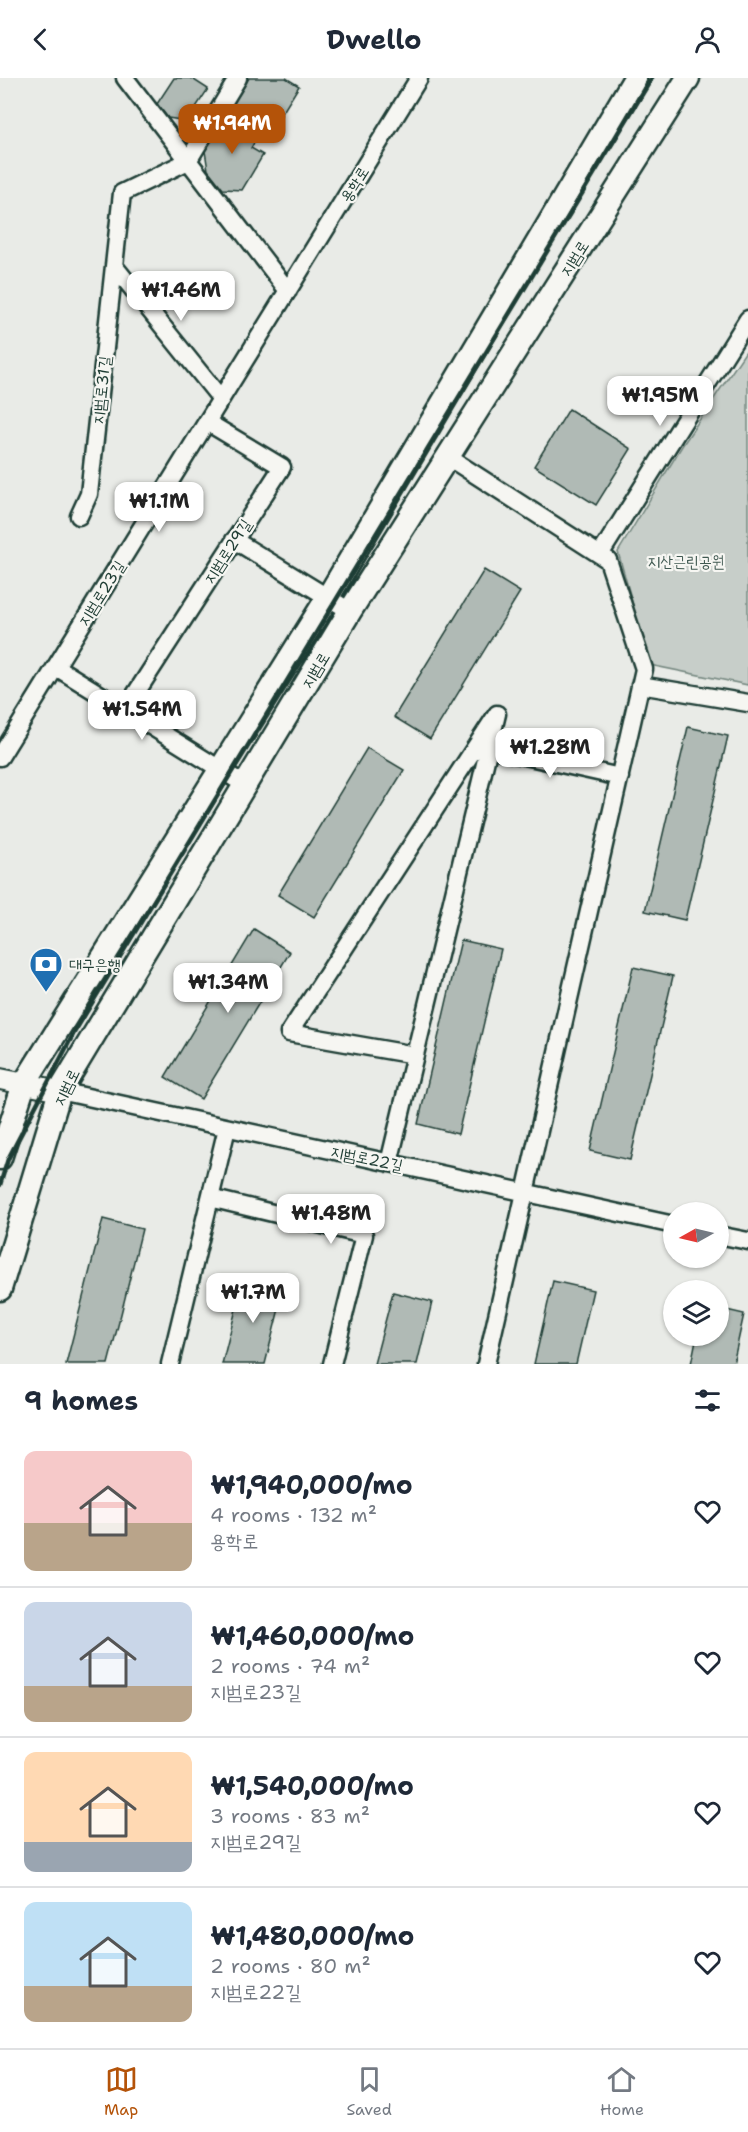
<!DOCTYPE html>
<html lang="en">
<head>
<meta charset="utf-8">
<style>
  :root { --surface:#fff; --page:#f6f6f7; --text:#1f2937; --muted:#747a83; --line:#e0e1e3; --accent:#b45309 }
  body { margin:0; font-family:"Shantell Sans","Poor Story",sans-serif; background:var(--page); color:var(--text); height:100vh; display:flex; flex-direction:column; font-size:22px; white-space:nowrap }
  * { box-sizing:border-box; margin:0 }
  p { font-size:20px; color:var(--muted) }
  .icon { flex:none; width:33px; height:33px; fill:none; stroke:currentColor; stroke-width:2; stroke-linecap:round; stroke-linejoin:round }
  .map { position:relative; height:1286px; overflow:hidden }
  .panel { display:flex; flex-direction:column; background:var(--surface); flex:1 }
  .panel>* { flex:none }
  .needle { width:39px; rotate:262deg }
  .fabs { position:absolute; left:663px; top:1124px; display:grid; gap:12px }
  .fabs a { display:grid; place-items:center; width:66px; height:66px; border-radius:50%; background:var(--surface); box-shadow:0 2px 4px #0004; font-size:30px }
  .price { position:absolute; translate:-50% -51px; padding:0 14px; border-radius:12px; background:#fff; color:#222; font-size:20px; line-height:39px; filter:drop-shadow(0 2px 3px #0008) }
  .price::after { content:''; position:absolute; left:50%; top:36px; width:18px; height:14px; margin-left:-9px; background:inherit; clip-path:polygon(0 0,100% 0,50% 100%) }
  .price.active { background:var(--accent); color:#fff }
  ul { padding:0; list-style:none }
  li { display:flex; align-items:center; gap:18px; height:150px; padding:0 24px }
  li+li { border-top:2px solid var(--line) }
  li span { display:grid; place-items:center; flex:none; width:168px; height:120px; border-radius:12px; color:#555 }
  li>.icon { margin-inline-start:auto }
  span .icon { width:72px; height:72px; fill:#fffc; stroke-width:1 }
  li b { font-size:26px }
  h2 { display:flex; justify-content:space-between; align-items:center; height:72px; padding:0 24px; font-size:26px }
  header { display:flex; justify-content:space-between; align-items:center; height:78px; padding:0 24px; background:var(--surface); font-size:27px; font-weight:700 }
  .dock { display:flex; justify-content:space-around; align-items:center; height:84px; border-top:2px solid var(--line); background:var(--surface); font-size:16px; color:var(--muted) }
  .dock a { display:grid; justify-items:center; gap:3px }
  .dock .active { color:var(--accent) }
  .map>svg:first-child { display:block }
  .green { fill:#c7cec9; stroke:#73867e; stroke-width:1.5 }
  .building { fill:#b0bab5; stroke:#1f3d34; stroke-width:1.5 }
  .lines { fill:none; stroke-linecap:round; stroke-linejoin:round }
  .minor-casing { stroke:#1f3d34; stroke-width:21 }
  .tertiary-casing { stroke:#1f3d34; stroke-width:24 }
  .secondary-casing { stroke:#1f3d34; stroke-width:27 }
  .minor { stroke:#f6f6f2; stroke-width:16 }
  .tertiary { stroke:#f6f6f2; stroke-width:20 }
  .secondary { stroke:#f6f6f2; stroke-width:22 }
  .rail { stroke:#1f3d34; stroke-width:4.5 }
  .labels { text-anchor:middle; stroke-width:4.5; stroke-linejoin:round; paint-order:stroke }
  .street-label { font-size:16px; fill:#1f3d34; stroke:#f6f6f2 }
  .park-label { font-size:16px; fill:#415a52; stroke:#f6f6f2 }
  .poi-label { font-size:16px; fill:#1f3d34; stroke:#f6f6f2; text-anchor:start }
</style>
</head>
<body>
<header><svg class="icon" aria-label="back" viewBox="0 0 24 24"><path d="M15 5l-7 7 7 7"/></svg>Dwello<svg class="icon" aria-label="person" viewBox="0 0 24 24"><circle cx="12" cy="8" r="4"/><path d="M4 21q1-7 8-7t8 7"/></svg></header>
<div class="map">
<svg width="748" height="1286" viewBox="0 0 748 1286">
  <rect width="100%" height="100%" fill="#e9ebe7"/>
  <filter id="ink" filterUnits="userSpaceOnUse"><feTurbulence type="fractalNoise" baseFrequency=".0167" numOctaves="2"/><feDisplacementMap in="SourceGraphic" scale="12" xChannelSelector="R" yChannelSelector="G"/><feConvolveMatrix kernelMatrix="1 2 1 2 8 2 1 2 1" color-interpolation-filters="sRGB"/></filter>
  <g filter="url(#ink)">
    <!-- green -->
    <path class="green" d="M748 270V607L650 587 618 474 682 368Z"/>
    <!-- building -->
    <path class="building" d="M174 0H191L208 11 187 43 168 40 157 26Z
      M249 0H286L299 8 270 55 230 31Z
      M226 38 258 58 251 70 263 77 242 112 223 111 208 92 205 73Z
      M569 331 631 371 596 427 534 388Z
      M484 492 520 514 430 661 394 639Z
      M688 649 728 658 685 842 645 833Z
      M367 670 404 692 314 839 278 817Z
      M254 851 290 874 201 1021 165 999Z
      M461 862 501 871 458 1056 418 1046Z
      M633 889 673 898 630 1082 590 1073Z
      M103 1141 142 1151 121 1236 108 1286H66Z
      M244 1200 284 1211 265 1286H222Z
      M553 1203 593 1212 576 1286H534Z
      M393 1214 432 1224 417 1286H374Z
      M718 1230 744 1236 733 1286H691L697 1257H718Z"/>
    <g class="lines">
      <!-- minor casing -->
      <g class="minor-casing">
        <path id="minor" d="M125 0 288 213
          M115 189 221 321
          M448 379 608 482 644 591 486 1286
          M79 438 89 416 122 115 188 83 238 0
          M234 462 350 533
          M601 475 748 241
          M56 589 247 708
          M640 607 748 625
          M125 632 282 389 207 344
          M489 670 620 699
          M0 679 419 0
          M60 1013 674 1147
          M389 1085 497 636 289 955 415 977
          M210 1120 364 1157 332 1286
          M718 1157 748 1163
          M170 1286 227 1050"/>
      </g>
      <!-- tertiary casing -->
      <g class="tertiary-casing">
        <path id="tertiary" d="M0 1001 60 1013"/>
      </g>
      <!-- secondary casing -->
      <g class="secondary-casing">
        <path id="secondary" d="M0 1080 24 1006 328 519 635 0
          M0 1211 60 1013 350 533 688 0"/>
      </g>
      <!-- minor -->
      <use href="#minor" class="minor"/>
      <!-- tertiary -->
      <use href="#tertiary" class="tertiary"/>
      <!-- secondary -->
      <use href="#secondary" class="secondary"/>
      <!-- rail -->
      <path class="rail" d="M0 1107 8 1081 75 953 652 0"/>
    </g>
  </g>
  <!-- icons -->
  <defs>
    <g id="bank-pin" transform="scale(1.725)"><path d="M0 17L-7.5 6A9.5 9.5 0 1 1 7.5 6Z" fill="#1f6fb2" stroke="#f6f6f2"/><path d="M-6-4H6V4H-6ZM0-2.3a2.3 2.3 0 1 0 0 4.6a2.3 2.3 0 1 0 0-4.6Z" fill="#fff"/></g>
  </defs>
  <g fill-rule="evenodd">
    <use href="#bank-pin" x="46" y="886"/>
  </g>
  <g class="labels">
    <!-- street labels -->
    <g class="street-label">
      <text transform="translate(354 106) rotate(-58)" y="6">용학로</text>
      <text transform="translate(574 180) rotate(-58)" y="6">지범로</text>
      <text transform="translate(101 312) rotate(-84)" y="6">지범로31길</text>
      <text transform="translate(227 473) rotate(-57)" y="6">지범로29길</text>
      <text transform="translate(101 515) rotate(-58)" y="6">지범로23길</text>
      <text transform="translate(315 592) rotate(-59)" y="6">지범로</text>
      <text transform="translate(66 1009) rotate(-64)" y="6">지범로</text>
      <text transform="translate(367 1080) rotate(12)" y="6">지범로22길</text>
    </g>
    <!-- park labels -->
    <g class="park-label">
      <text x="686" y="489">지산근린공원</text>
    </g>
    <!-- poi labels -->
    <g class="poi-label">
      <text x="69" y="892">대구은행</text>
    </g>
  </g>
</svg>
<div class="fabs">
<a><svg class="needle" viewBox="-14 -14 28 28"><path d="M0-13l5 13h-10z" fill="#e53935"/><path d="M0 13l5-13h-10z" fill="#747a83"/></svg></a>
<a><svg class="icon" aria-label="layers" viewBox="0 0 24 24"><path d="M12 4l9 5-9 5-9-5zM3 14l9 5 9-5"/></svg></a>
</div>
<b class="price active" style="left:232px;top:77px">₩1.94M</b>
<b class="price" style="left:181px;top:244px">₩1.46M</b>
<b class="price" style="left:660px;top:349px">₩1.95M</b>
<b class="price" style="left:159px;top:455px">₩1.1M</b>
<b class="price" style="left:142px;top:663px">₩1.54M</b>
<b class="price" style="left:550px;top:701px">₩1.28M</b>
<b class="price" style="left:228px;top:936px">₩1.34M</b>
<b class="price" style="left:331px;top:1167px">₩1.48M</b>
<b class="price" style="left:253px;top:1246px">₩1.7M</b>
</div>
<section class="panel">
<h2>9 homes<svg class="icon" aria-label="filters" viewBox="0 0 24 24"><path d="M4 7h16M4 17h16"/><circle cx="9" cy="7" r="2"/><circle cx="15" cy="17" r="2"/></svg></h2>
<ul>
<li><span style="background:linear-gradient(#f6c9c9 60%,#b9a48a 0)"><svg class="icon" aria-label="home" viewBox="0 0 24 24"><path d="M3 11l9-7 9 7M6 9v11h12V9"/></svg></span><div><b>₩1,940,000/mo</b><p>4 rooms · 132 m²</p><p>용학로</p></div><svg class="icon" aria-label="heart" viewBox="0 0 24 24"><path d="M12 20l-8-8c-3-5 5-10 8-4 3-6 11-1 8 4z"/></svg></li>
<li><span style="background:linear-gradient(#c9d6e8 70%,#b9a48a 0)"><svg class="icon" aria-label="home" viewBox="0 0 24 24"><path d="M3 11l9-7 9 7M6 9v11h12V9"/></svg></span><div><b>₩1,460,000/mo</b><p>2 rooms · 74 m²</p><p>지범로23길</p></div><svg class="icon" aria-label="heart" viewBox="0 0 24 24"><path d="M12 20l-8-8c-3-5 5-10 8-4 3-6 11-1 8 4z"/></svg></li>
<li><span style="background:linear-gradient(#ffd9b3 75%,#9aa5b1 0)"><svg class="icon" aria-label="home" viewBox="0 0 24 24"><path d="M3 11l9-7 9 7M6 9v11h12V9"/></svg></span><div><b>₩1,540,000/mo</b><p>3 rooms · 83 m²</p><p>지범로29길</p></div><svg class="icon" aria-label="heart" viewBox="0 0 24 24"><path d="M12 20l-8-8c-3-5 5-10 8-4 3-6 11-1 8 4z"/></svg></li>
<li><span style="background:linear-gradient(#bfe0f5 70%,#b9a48a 0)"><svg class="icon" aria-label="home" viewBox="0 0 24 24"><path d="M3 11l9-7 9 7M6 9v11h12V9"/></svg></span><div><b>₩1,480,000/mo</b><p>2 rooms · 80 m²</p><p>지범로22길</p></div><svg class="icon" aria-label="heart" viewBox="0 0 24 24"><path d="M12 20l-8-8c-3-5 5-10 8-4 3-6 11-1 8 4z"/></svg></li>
</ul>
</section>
<nav class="dock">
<a class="active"><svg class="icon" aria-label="map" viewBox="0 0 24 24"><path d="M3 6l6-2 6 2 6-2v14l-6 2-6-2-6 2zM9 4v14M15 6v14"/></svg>Map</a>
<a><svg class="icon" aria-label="saved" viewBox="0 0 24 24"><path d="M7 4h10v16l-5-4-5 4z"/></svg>Saved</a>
<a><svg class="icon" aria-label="home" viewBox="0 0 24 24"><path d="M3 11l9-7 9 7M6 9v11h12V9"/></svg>Home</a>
</nav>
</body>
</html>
